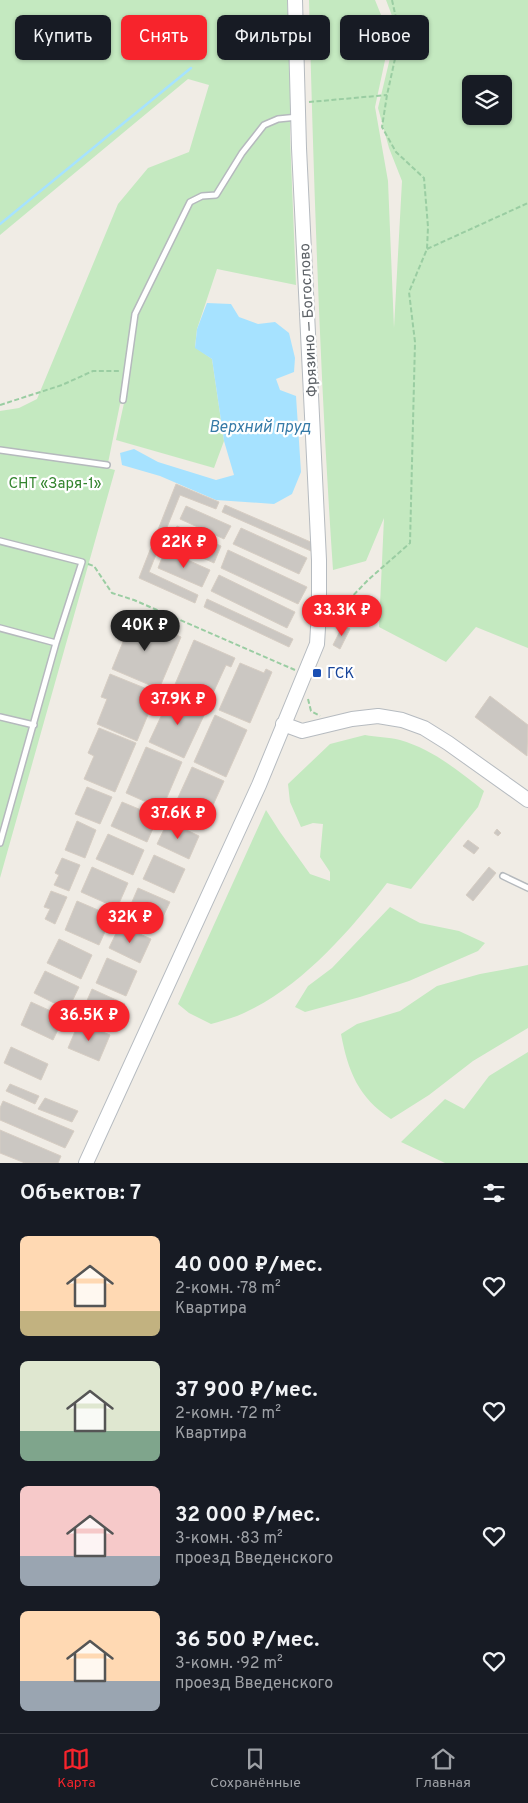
<!DOCTYPE html>
<html lang="ru">
<head>
<meta charset="utf-8">
<style>
  :root { --surface:#171b24; --page:#20242c; --text:#f1f3f6; --muted:#9ea1a6; --line:#363941; --accent:#f7242c }
  body { margin:0; font-family:Overpass,sans-serif; background:var(--page); color:var(--text); height:100vh; display:flex; flex-direction:column; font-size:19px; white-space:nowrap }
  * { box-sizing:border-box; margin:0 }
  p { font-size:16px; color:var(--muted) }
  .icon { flex:none; width:28px; height:28px; fill:none; stroke:currentColor; stroke-width:2; stroke-linecap:round; stroke-linejoin:round }
  .map { position:relative; height:1163px; overflow:hidden }
  .sheet { display:flex; flex-direction:column; background:var(--surface); flex:1 }
  .sheet>* { flex:none }
  .top-card { position:absolute; left:15px; top:15px; width:499px; height:45px; display:flex; gap:10px }
  .buttons { position:absolute; left:462px; top:75px; display:grid; gap:10px }
  .buttons a { display:grid; place-items:center; width:50px; height:50px; border-radius:8px; background:var(--surface); box-shadow:0 1px 4px #0004; font-size:25px }
  .price { position:absolute; translate:-50% -42px; padding:0 11px; border-radius:18px; background:var(--accent); color:#fff; font-size:16px; line-height:32px; filter:drop-shadow(0 1px 2px #0008) }
  .price::after { content:''; position:absolute; left:50%; top:30px; width:15px; height:11px; margin-left:-8px; background:inherit; clip-path:polygon(0 0,100% 0,50% 100%) }
  .price.on { background:#222; color:#fff }
  ul { padding:0; list-style:none }
  li { display:flex; align-items:center; gap:15px; height:125px; padding:0 20px }
  li span { display:grid; place-items:center; flex:none; width:140px; height:100px; border-radius:8px; color:#555 }
  li>.icon { margin-inline-start:auto }
  span .icon { width:60px; height:60px; fill:#fffc; stroke-width:1 }
  li b { font-size:21px }
  h2 { display:flex; justify-content:space-between; align-items:center; height:60px; padding:0 20px; font-size:21px }
  .pill { padding:0 18px; border-radius:8px; background:var(--surface); box-shadow:0 1px 4px #0004; font-size:18px; line-height:45px }
  .pill.on { background:var(--accent); color:#fff }
  .tab-bar { display:flex; justify-content:space-around; align-items:center; height:70px; border-top:1px solid var(--line); background:var(--surface); font-size:14px; color:var(--muted) }
  .tab-bar a { display:grid; justify-items:center; gap:2px }
  .tab-bar .on { color:var(--accent) }
  .map>svg:first-child { display:block }
  .green { fill:#c4e9c0; fill-rule:evenodd }
  .water { fill:#a6e2ff }
  .lines { fill:none; stroke-linecap:round; stroke-linejoin:round }
  .stream { stroke:#a6e2ff; stroke-width:2.5 }
  .building { fill:#cbc7c2; stroke:#d6cdc3 }
  .lane-casing { stroke:#b5b9bd; stroke-width:8 }
  .secondary-casing { stroke:#b6bbc0; stroke-width:16 }
  .path { stroke:#9acda2; stroke-width:2; stroke-dasharray:5 2.5; stroke-linecap:butt }
  .lane { stroke:#fff; stroke-width:5 }
  .secondary { stroke:#fff; stroke-width:14 }
  .transit-dot { fill:#1a4fb4; stroke:#fff; stroke-width:2 }
  .labels { text-anchor:middle; stroke-width:4.5; stroke-linejoin:round; paint-order:stroke }
  .street-label { font-size:15px; fill:#5d6267; stroke:#fff }
  .park-label { font-size:15px; fill:#33842e; stroke:#fff }
  .transit-label { font-size:15px; fill:#164399; stroke:#fff; text-anchor:start }
  .water-label { font-size:16px; font-style:italic; fill:#357aa7; stroke:#fff }
</style>
</head>
<body>
<div class="map">
<svg width="528" height="1163" viewBox="0 0 528 1163">
  <rect width="100%" height="100%" fill="#f0ece5"/>
  <!-- green -->
  <path class="green" d="M0 0H287L291 66 290 136 296 285 217 269 197 329 195 347 212 359 224 441 214 468 116 440 124 403 120 404 107 468 115 470 0 878V411L19 408 37 399 118 204 148 168 189 152 209 85 188 79 0 235Z
    M309 0H375L390 37 375 107 388 181 394 328 402 181 389 148 378 108 397 29 386 0H528V648L476 627 446 662 379 627 384 518 366 561 333 570C320 380 314 190 309 0ZM471 84H504V116H471Z
    M365 735C376 737 389 737 400 740 432 749 459 771 484 791L478 807 411 889 387 883C349 932 301 987 244 1013 233 1018 222 1021 211 1024L189 1013 178 1004 266 810 280 832 310 874 330 881V872L320 857 323 824 313 823 301 827 290 802 288 784 330 744Z
    M390 907 420 923 459 931 485 943 478 951 409 981 360 997 305 1012 295 1007 308 986 332 968Z
    M528 965V1028L473 1061 429 1095 391 1119C358 1097 348 1071 341 1034L357 1024 400 1011 437 986 480 974Z
    M528 1052V1163H445L401 1142 445 1099 464 1109 489 1076Z"/>
  <!-- water -->
  <path class="water" d="M207 303 231 304 239 317 258 324 275 322 289 333 295 358 294 372 276 379 280 390 296 396 301 472 292 494 274 504 216 500 160 476 122 465 120 453 134 449 158 462 216 480 234 475 224 441 212 359 195 348 197 329Z"/>
  <g class="lines">
    <!-- stream -->
    <path class="stream" d="M0 224 191 68"/>
  </g>
  <!-- building -->
  <path class="building" d="M176 484 219 502 216 509 180 495 149 572 198 595 195 603 139 578Z
    M225 505 313 543 311 551 222 512Z
    M186 506 231 526 224 539 180 519Z
    M177 526 221 546 214 563 170 543Z
    M241 528 307 558 299 574 233 544Z
    M165 550 210 570 202 587 158 568Z
    M228 550 307 587 298 604 221 568Z
    M219 575 295 612 287 628 211 591Z
    M207 599 293 639 289 647 204 607Z
    M129 615 181 637 159 689 112 669 123 642 118 640Z
    M343 625 350 629 340 649 333 645Z
    M194 640 235 658 231 667 226 665 208 704 173 689Z
    M240 663 264 673 266 669 272 672 250 723 219 710Z
    M110 674 157 693 137 741 97 724 107 699 101 697Z
    M171 695 206 711 184 758 149 742Z
    M490 696 528 725 527 756 475 717Z
    M215 715 247 730 226 777 194 762Z
    M99 728 136 743 115 792 84 779 94 756 88 753Z
    M146 747 182 762 162 809 126 793Z
    M192 767 224 781 203 827 171 813Z
    M87 787 112 797 100 824 75 814Z
    M122 802 158 817 147 842 111 826Z
    M77 821 96 830 85 858 65 850Z
    M168 821 199 836 189 859 157 844Z
    M497 829 501 833 498 836 494 833Z
    M108 834 144 850 133 875 96 859Z
    M468 840 479 848 474 854 463 846Z
    M154 855 185 869 174 893 143 879Z
    M62 858 80 865 69 891 54 885 59 875 55 873Z
    M92 867 128 883 117 908 81 892Z
    M489 867 496 873 473 901 466 895Z
    M138 888 170 902 159 925 128 911Z
    M51 891 67 897 55 924 45 919 50 909 44 907Z
    M77 901 112 916 99 945 65 930Z
    M120 925 151 939 140 963 109 948Z
    M59 939 92 955 81 979 47 963Z
    M107 958 137 971 126 996 96 983Z
    M45 971 79 987 68 1010 34 993Z
    M92 989 125 1004 115 1027 82 1012Z
    M31 1002 64 1017 53 1040 21 1025Z
    M79 1022 110 1035 99 1061 68 1048Z
    M11 1047 48 1064 41 1080 4 1063Z
    M10 1084 39 1096 35 1104 6 1091Z
    M45 1098 78 1111 72 1122 38 1109Z
    M3 1101 74 1131 65 1148 0 1120V1108Z
    M0 1130 61 1156 58 1163H25L0 1153Z"/>
  <g class="lines">
    <!-- lane casing -->
    <g class="lane-casing">
      <path id="lane" d="M123 400 135 314 190 202 202 196 216 195 242 153 264 125 278 119 298 117
        M0 450 107 465
        M0 541 82 562 56 643 0 843
        M0 628 56 643
        M0 717 34 725
        M503 876 528 888"/>
    </g>
    <!-- secondary casing -->
    <g class="secondary-casing">
      <path id="secondary" d="M283 724 302 731 352 719 378 716 402 720 424 728 448 743 528 800
        M86 1163 259 785 317 644 319 611V560L299 148 295 0"/>
    </g>
    <!-- path -->
    <path class="path" d="M309 102 387 95
      M427 249 528 203
      M0 405 62 385 93 371H120
      M88 564 94 566 112 593 134 600 295 670
      M329 609 342 607 368 580 410 543 415 342 409 292 427 249 428 227 424 178 396 152 382 127 387 95 400 36 392 0
      M308 699 311 711 320 716"/>
    <!-- lane -->
    <use href="#lane" class="lane"/>
    <!-- secondary -->
    <use href="#secondary" class="secondary"/>
  </g>
  <!-- markers -->
  <rect class="transit-dot" x="312" y="668" width="10" height="10" rx="2.5"/>
  <g class="labels">
    <!-- street labels -->
    <g class="street-label">
      <text transform="translate(308 320) rotate(-93)" y="5">Фрязино — Богослово</text>
    </g>
    <!-- park labels -->
    <g class="park-label">
      <text x="55" y="488">СНТ «Заря-1»</text>
    </g>
    <!-- transit labels -->
    <g class="transit-label">
      <text x="327" y="678">ГСК</text>
    </g>
    <!-- water labels -->
    <g class="water-label">
      <text x="260" y="432">Верхний пруд</text>
    </g>
  </g>
</svg>
<div class="buttons">
<a><svg class="icon" aria-label="layers" viewBox="0 0 24 24"><path d="M12 4l9 5-9 5-9-5zM3 14l9 5 9-5"/></svg></a>
</div>
<b class="price" style="left:184px;top:569px">22K ₽</b>
<b class="price" style="left:342px;top:637px">33.3K ₽</b>
<b class="price on" style="left:145px;top:652px">40K ₽</b>
<b class="price" style="left:178px;top:726px">37.9K ₽</b>
<b class="price" style="left:178px;top:840px">37.6K ₽</b>
<b class="price" style="left:130px;top:944px">32K ₽</b>
<b class="price" style="left:89px;top:1042px">36.5K ₽</b>
<div class="top-card">
<a class="pill">Купить</a>
<a class="pill on">Снять</a>
<a class="pill">Фильтры</a>
<a class="pill">Новое</a>
</div>
</div>
<section class="sheet">
<h2>Объектов: 7<svg class="icon" aria-label="filters" viewBox="0 0 24 24"><path d="M4 7h16M4 17h16"/><circle cx="9" cy="7" r="2"/><circle cx="15" cy="17" r="2"/></svg></h2>
<ul>
<li><span style="background:linear-gradient(#ffd9b3 75%,#c2b280 0)"><svg class="icon" aria-label="home" viewBox="0 0 24 24"><path d="M3 11l9-7 9 7M6 9v11h12V9"/></svg></span><div><b>40 000 ₽/мес.</b><p>2-комн. · 78 m²</p><p>Квартира</p></div><svg class="icon" aria-label="heart" viewBox="0 0 24 24"><path d="M12 20l-8-8c-3-5 5-10 8-4 3-6 11-1 8 4z"/></svg></li>
<li><span style="background:linear-gradient(#dfe7d0 70%,#7fa58c 0)"><svg class="icon" aria-label="home" viewBox="0 0 24 24"><path d="M3 11l9-7 9 7M6 9v11h12V9"/></svg></span><div><b>37 900 ₽/мес.</b><p>2-комн. · 72 m²</p><p>Квартира</p></div><svg class="icon" aria-label="heart" viewBox="0 0 24 24"><path d="M12 20l-8-8c-3-5 5-10 8-4 3-6 11-1 8 4z"/></svg></li>
<li><span style="background:linear-gradient(#f6c9c9 70%,#9aa5b1 0)"><svg class="icon" aria-label="home" viewBox="0 0 24 24"><path d="M3 11l9-7 9 7M6 9v11h12V9"/></svg></span><div><b>32 000 ₽/мес.</b><p>3-комн. · 83 m²</p><p>проезд Введенского</p></div><svg class="icon" aria-label="heart" viewBox="0 0 24 24"><path d="M12 20l-8-8c-3-5 5-10 8-4 3-6 11-1 8 4z"/></svg></li>
<li><span style="background:linear-gradient(#ffd9b3 70%,#9aa5b1 0)"><svg class="icon" aria-label="home" viewBox="0 0 24 24"><path d="M3 11l9-7 9 7M6 9v11h12V9"/></svg></span><div><b>36 500 ₽/мес.</b><p>3-комн. · 92 m²</p><p>проезд Введенского</p></div><svg class="icon" aria-label="heart" viewBox="0 0 24 24"><path d="M12 20l-8-8c-3-5 5-10 8-4 3-6 11-1 8 4z"/></svg></li>
</ul>
</section>
<nav class="tab-bar">
<a class="on"><svg class="icon" aria-label="map" viewBox="0 0 24 24"><path d="M3 6l6-2 6 2 6-2v14l-6 2-6-2-6 2zM9 4v14M15 6v14"/></svg>Карта</a>
<a><svg class="icon" aria-label="saved" viewBox="0 0 24 24"><path d="M7 4h10v16l-5-4-5 4z"/></svg>Сохранённые</a>
<a><svg class="icon" aria-label="home" viewBox="0 0 24 24"><path d="M3 11l9-7 9 7M6 9v11h12V9"/></svg>Главная</a>
</nav>
</body>
</html>
